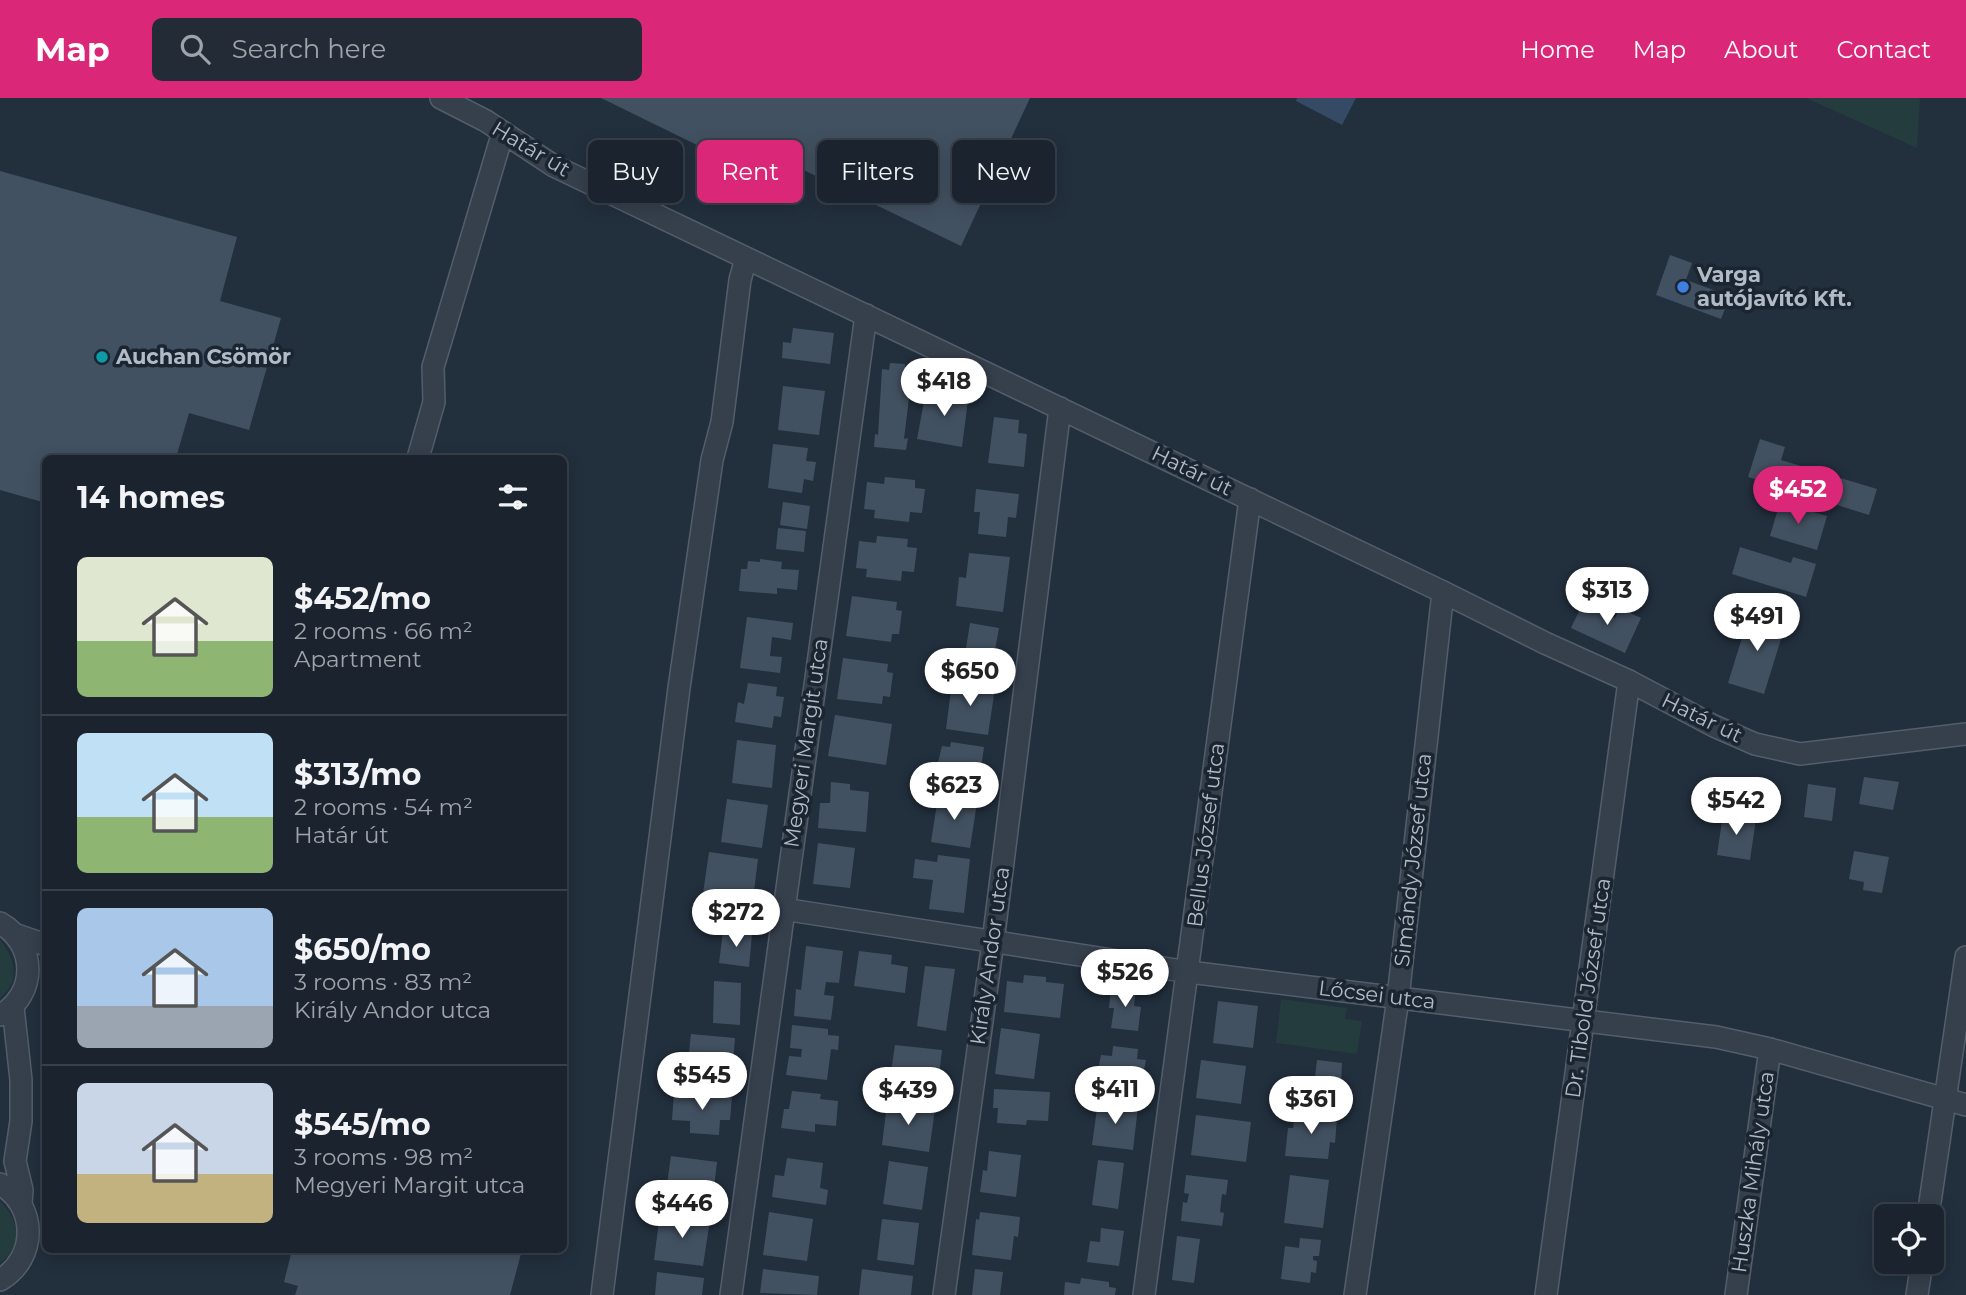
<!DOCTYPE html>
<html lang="en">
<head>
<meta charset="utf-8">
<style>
  :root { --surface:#1a232e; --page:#232b36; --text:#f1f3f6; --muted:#9fa4aa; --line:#38404a; --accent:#db2777 }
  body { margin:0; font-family:Montserrat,sans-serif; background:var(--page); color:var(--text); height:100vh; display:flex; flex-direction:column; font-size:26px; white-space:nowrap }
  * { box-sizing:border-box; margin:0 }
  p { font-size:23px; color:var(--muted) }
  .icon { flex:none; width:38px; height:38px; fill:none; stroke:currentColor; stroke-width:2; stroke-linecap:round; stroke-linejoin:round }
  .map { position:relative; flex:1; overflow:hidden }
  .panel { position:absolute; left:42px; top:357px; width:525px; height:798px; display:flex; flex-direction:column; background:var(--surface); border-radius:10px; box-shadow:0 4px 18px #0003,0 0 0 2px var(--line) }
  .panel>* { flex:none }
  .banner { position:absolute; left:588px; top:42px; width:665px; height:63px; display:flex; gap:14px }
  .controls { position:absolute; left:1874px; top:1106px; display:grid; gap:14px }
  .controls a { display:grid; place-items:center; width:70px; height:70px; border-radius:10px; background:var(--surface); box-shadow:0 4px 18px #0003,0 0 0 2px var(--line); font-size:35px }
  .price { position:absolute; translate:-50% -60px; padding:0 16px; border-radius:24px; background:#fff; color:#222; font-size:23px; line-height:46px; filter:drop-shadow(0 2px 4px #0008) }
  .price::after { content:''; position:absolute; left:50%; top:42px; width:21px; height:16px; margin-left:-10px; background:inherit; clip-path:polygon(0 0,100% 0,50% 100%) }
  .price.selected { background:var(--accent); color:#fff }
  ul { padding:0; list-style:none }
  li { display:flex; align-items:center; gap:21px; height:175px; padding:0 35px }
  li+li { border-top:2px solid var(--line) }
  li span { display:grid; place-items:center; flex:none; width:196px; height:140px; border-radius:10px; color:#555 }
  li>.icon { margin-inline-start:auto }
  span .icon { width:84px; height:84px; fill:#fffc; stroke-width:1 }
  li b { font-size:30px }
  h2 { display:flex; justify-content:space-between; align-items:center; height:84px; padding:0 35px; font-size:30px }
  .pill { padding:0 24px; border-radius:10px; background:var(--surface); box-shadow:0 4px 18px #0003,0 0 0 2px var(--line); font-size:24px; line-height:63px }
  .pill.selected { background:var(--accent); color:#fff }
  header { display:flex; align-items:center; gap:42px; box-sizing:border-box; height:98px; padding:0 35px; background:var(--accent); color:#fff }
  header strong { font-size:33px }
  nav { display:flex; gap:38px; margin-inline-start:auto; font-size:24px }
  .search { width:490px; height:63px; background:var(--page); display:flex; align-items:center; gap:18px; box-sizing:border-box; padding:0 24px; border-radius:10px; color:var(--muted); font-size:26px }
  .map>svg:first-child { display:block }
  .green { fill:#243c3e }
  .water { fill:#354b65 }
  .building { fill:#425161 }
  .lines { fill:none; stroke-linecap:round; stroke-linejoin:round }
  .minor-casing { stroke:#545e6b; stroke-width:24 }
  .minor { stroke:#36404d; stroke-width:21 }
  .shop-dot { fill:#3f7fe0; stroke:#1b2532; stroke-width:2.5 }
  .culture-dot { fill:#0f9aa8; stroke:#1b2532; stroke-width:2.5 }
  .labels { text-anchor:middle; stroke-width:7; stroke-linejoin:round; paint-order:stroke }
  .street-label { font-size:21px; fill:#b1bbc8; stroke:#1b2532 }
  .poi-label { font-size:21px; font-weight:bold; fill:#b1bbc8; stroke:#1b2532; text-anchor:start }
</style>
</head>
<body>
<header>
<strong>Map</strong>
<div class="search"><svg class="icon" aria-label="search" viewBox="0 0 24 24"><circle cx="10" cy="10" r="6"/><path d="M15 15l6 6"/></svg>Search here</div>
<nav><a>Home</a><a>Map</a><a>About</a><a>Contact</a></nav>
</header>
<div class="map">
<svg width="1966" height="1197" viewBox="0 0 1966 1197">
  <rect width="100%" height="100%" fill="#222f3d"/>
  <!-- green -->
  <path class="green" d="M1806 0H1920L1917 50Z
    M0 842C15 860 21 884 0 900Z
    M1281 901 1347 910 1345 921 1362 923 1357 956 1276 945Z
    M0 1103C19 1123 24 1146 0 1165Z"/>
  <!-- water -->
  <path class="water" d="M1297 0H1356L1342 27 1296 3Z"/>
  <!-- building -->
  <path class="building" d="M601 0H1030L961 148 756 49 746 71Z
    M0 73 237 139 220 203 281 220 249 332 189 315 176 360H46V405L0 392Z
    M1670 157 1692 165 1686 182 1730 198 1721 221 1656 197Z
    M793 230 834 235 830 266 782 260 783 244 791 245Z
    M890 265 905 266V271H908L907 282 911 284 904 341 908 340 906 352 874 349 875 336 878 337 882 271 889 272Z
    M783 288 825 293 819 337 778 332Z
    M937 289 959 292 958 301 968 302 962 349 917 341 925 298 935 300Z
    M994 319 1019 322 1018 335 1027 336 1024 369 988 365Z
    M1760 341 1785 349 1781 362 1877 391 1869 417 1748 379Z
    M773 346 808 350 806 363 816 364 813 383 804 381 802 395 768 390Z
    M885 379 915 382V390L925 391 922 415 910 414 909 424 874 420 875 412 864 411 867 384 884 386Z
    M976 391 1019 396 1016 420 1008 419 1006 439 978 436 980 414H974Z
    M783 404 810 408 807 431 780 427Z
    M1780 404 1827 418 1817 452 1770 438Z
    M778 430 806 433 804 454 776 451Z
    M877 438 908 441 907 449 917 450 914 474 902 473 901 483 866 479 867 471 856 470 859 443 876 445Z
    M1740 449 1791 465 1793 459 1816 466 1806 499 1732 476Z
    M969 455 1010 459 1003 514 956 508 959 479 966 480Z
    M760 461 782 464 781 471 799 472 797 492 777 490V496L739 493 741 471H747L748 463 760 464Z
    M852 498 897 504 896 512 902 513 899 536H892L891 544 846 538Z
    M1583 505 1615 520 1620 510 1641 520 1625 555 1571 530Z
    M1750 514 1786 525 1764 596 1728 585Z
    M747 519 793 525 791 542 772 539 770 558 782 559 780 575 740 570Z
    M970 525 999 530 991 574 963 569Z
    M843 560 888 566 887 574 893 575 890 599 883 598 882 606 837 601Z
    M952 584 995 590 988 637 946 631Z
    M748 585 777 589 776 598 784 599 781 619 774 618 772 630 735 624 738 604 744 606Z
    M835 617 892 626 886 667 828 658Z
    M737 642 776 647 772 690 732 685Z
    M951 644 984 649 978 692 944 686 945 679 935 677 942 648 950 649Z
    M1864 679 1899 684 1893 712 1859 706Z
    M831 684 850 686V692L869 694 866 734 818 730 820 705H830Z
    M1808 686 1836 690 1832 723 1804 719Z
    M938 699 977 705 970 750 931 744Z
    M727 701 768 707 762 750 721 744Z
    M1723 716 1756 721 1750 762 1717 757Z
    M818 745 855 750 850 790 813 786Z
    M1854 753 1889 759 1882 795 1863 792 1864 784 1849 781Z
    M709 754 758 761 752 809 702 802Z
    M938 757 970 761 964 815 929 811 933 782 913 780 915 761 937 764Z
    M723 833 752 837 749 869 719 865Z
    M806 848 843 853 839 885 826 884 824 897 834 898 831 922 794 918 796 891 801 892Z
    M859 853 892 857 891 866 908 869 905 895 854 888Z
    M925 868 955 871 946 933 917 928Z
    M1024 877 1046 879V884L1064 886 1060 920 1004 914 1007 883 1023 885Z
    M714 883 741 885 740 927 713 925Z
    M1111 889 1136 892 1134 908 1141 909 1138 933 1111 930 1114 910H1109Z
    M1218 903 1258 908 1253 950 1213 945Z
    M792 927 828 931V937L839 938 838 952 831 951 827 982 786 977 789 958 801 959 802 951 790 950Z
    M1001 930 1040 936 1034 981 995 976Z
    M691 936 735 940 731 989 686 985 688 966 693 967 694 960V954H689Z
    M895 947 942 952 937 994 889 988Z
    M1113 948 1138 951 1137 961 1146 962 1140 992 1095 987 1101 957 1112 958Z
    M1201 962 1246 968 1241 1006 1196 1000Z
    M1317 962 1342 965 1340 1007 1318 1005V999L1306 998 1307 986 1314 987Z
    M994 991 1050 994 1048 1023 1027 1022 1026 1027 997 1025 998 1010H993Z
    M792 993 821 996 820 1001 838 1003 836 1028 815 1026V1034L781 1030 784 1011H789Z
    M674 994 732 999 730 1022H720L719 1037 690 1035V1023L672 1022Z
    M1098 1003 1138 1009 1133 1052 1092 1047Z
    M887 1006 935 1011 929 1054 882 1047Z
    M1295 1015 1337 1020 1335 1045 1330 1044 1328 1061 1285 1058 1288 1030H1293Z
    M1196 1017 1251 1024 1246 1064 1191 1057Z
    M989 1053 1021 1057 1016 1099 980 1094 983 1072 987 1073Z
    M671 1058 717 1064 712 1106 665 1100Z
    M787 1060 823 1065 820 1090 828 1092 826 1107 772 1099 775 1077 784 1078Z
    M1098 1062 1124 1065 1118 1111 1092 1107Z
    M889 1063 928 1069 922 1112 883 1106Z
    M1186 1077 1228 1082 1226 1097 1222 1096 1220 1114 1224 1115 1222 1128 1181 1123 1183 1104 1187 1105 1189 1096 1184 1095Z
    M1290 1077 1329 1082 1323 1130 1284 1125Z
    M769 1114 813 1121 807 1163 763 1157Z
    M980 1114 1020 1119 1018 1139 1014 1138 1011 1162 972 1157 976 1121 979 1122Z
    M660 1115 710 1122 703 1168 654 1162Z
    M882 1121 919 1125 914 1167 877 1162Z
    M1101 1130 1124 1133 1119 1168 1087 1164 1090 1143 1100 1144Z
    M1177 1138 1200 1141 1194 1185 1172 1182Z
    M1300 1140 1321 1142 1319 1158H1313V1162L1317 1163 1316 1175 1311 1174 1310 1185 1281 1181 1285 1148 1299 1150Z
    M292 1152H522L510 1197H295L298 1188 284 1184Z
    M763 1171 819 1178 817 1197 760 1195Z
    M862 1171 913 1178 911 1197H859Z
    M975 1171 1003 1174 1000 1197H972Z
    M657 1174 704 1180 702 1197H655Z
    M1081 1180 1109 1184V1189L1116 1190 1115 1197H1064L1065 1184 1080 1186Z"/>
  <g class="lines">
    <!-- minor casing -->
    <g class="minor-casing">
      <path id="minor" d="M441 0 486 23 554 68 1443 494 1545 545 1629 583 1714 628 1755 646 1800 656 1966 636
        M418 360 434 304 433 269 503 34
        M783 811 1189 874 1716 939 1770 951 1966 1007
        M0 825C37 846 37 896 1 917
        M14 836 46 847
        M13 909 21 982V1023L15 1063 22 1092 21 1106
        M0 1086C37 1107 38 1160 0 1182
        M1928 1118 1966 859
        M602 1197 679 590 712 362 722 324 740 182 746 160
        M731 1197 866 217
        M944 1197 993 844 1060 310
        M1144 1197 1250 401
        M1355 1197 1398 900 1443 494
        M1546 1197 1629 583
        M1736 1197 1770 951
        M1917 1197 1922 1164"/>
    </g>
    <!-- minor -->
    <use href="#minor" class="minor"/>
  </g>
  <!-- markers -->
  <circle class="shop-dot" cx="1683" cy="189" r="7"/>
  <circle class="culture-dot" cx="102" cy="259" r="7"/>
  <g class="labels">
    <!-- street labels -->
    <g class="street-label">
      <text transform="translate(531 51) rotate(31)" y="7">Határ út</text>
      <text transform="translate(1192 373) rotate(26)" y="7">Határ út</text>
      <text transform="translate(1702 620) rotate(26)" y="7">Határ út</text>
      <text transform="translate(806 645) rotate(-82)" y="7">Megyeri Margit utca</text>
      <text transform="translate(1206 737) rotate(-83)" y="7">Bellus József utca</text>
      <text transform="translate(1413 762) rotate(-84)" y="7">Simándy József utca</text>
      <text transform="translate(990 858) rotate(-82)" y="7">Király Andor utca</text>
      <text transform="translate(1588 890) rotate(-82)" y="7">Dr. Tibold József utca</text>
      <text transform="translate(1377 897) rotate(7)" y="7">Lőcsei utca</text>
      <text transform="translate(1753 1074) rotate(-82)" y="7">Huszka Mihály utca</text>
    </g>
    <!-- poi labels -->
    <g class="poi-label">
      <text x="1697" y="184">Varga<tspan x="1697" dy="24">autójavító Kft.</tspan></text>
      <text x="116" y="266">Auchan Csömör</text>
    </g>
  </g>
</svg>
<div class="controls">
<a><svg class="icon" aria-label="locate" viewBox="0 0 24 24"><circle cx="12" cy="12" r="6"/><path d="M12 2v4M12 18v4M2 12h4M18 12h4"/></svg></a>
</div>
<b class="price" style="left:944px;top:320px">$418</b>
<b class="price selected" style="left:1798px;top:428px">$452</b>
<b class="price" style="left:1607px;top:529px">$313</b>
<b class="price" style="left:1757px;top:555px">$491</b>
<b class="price" style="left:970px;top:610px">$650</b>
<b class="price" style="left:954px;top:724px">$623</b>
<b class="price" style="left:1736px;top:739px">$542</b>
<b class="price" style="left:736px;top:851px">$272</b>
<b class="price" style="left:1125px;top:911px">$526</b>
<b class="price" style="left:702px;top:1014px">$545</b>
<b class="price" style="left:1115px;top:1028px">$411</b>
<b class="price" style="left:908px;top:1029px">$439</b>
<b class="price" style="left:1311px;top:1038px">$361</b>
<b class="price" style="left:682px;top:1142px">$446</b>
<div class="banner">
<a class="pill">Buy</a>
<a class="pill selected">Rent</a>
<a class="pill">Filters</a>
<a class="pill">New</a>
</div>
<section class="panel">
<h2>14 homes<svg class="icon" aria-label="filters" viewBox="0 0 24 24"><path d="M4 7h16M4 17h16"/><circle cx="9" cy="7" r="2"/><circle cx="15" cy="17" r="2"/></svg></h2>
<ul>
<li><span style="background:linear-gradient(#dfe7d0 60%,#8fb573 0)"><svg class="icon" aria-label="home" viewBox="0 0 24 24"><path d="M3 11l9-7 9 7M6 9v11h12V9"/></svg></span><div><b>$452/mo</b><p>2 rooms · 66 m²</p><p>Apartment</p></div></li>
<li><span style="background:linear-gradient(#bfe0f5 60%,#8fb573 0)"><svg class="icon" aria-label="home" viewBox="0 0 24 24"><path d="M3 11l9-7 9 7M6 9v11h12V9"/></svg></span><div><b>$313/mo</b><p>2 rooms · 54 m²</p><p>Határ út</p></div></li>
<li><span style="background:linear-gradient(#a9c7e8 70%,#9aa5b1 0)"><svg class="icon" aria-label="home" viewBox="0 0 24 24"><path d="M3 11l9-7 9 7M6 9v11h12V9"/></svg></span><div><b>$650/mo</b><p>3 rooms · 83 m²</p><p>Király Andor utca</p></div></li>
<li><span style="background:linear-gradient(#c9d6e8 65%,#c2b280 0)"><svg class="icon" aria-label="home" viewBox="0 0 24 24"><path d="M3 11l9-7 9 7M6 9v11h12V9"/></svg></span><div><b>$545/mo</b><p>3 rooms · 98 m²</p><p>Megyeri Margit utca</p></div></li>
</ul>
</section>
</div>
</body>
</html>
